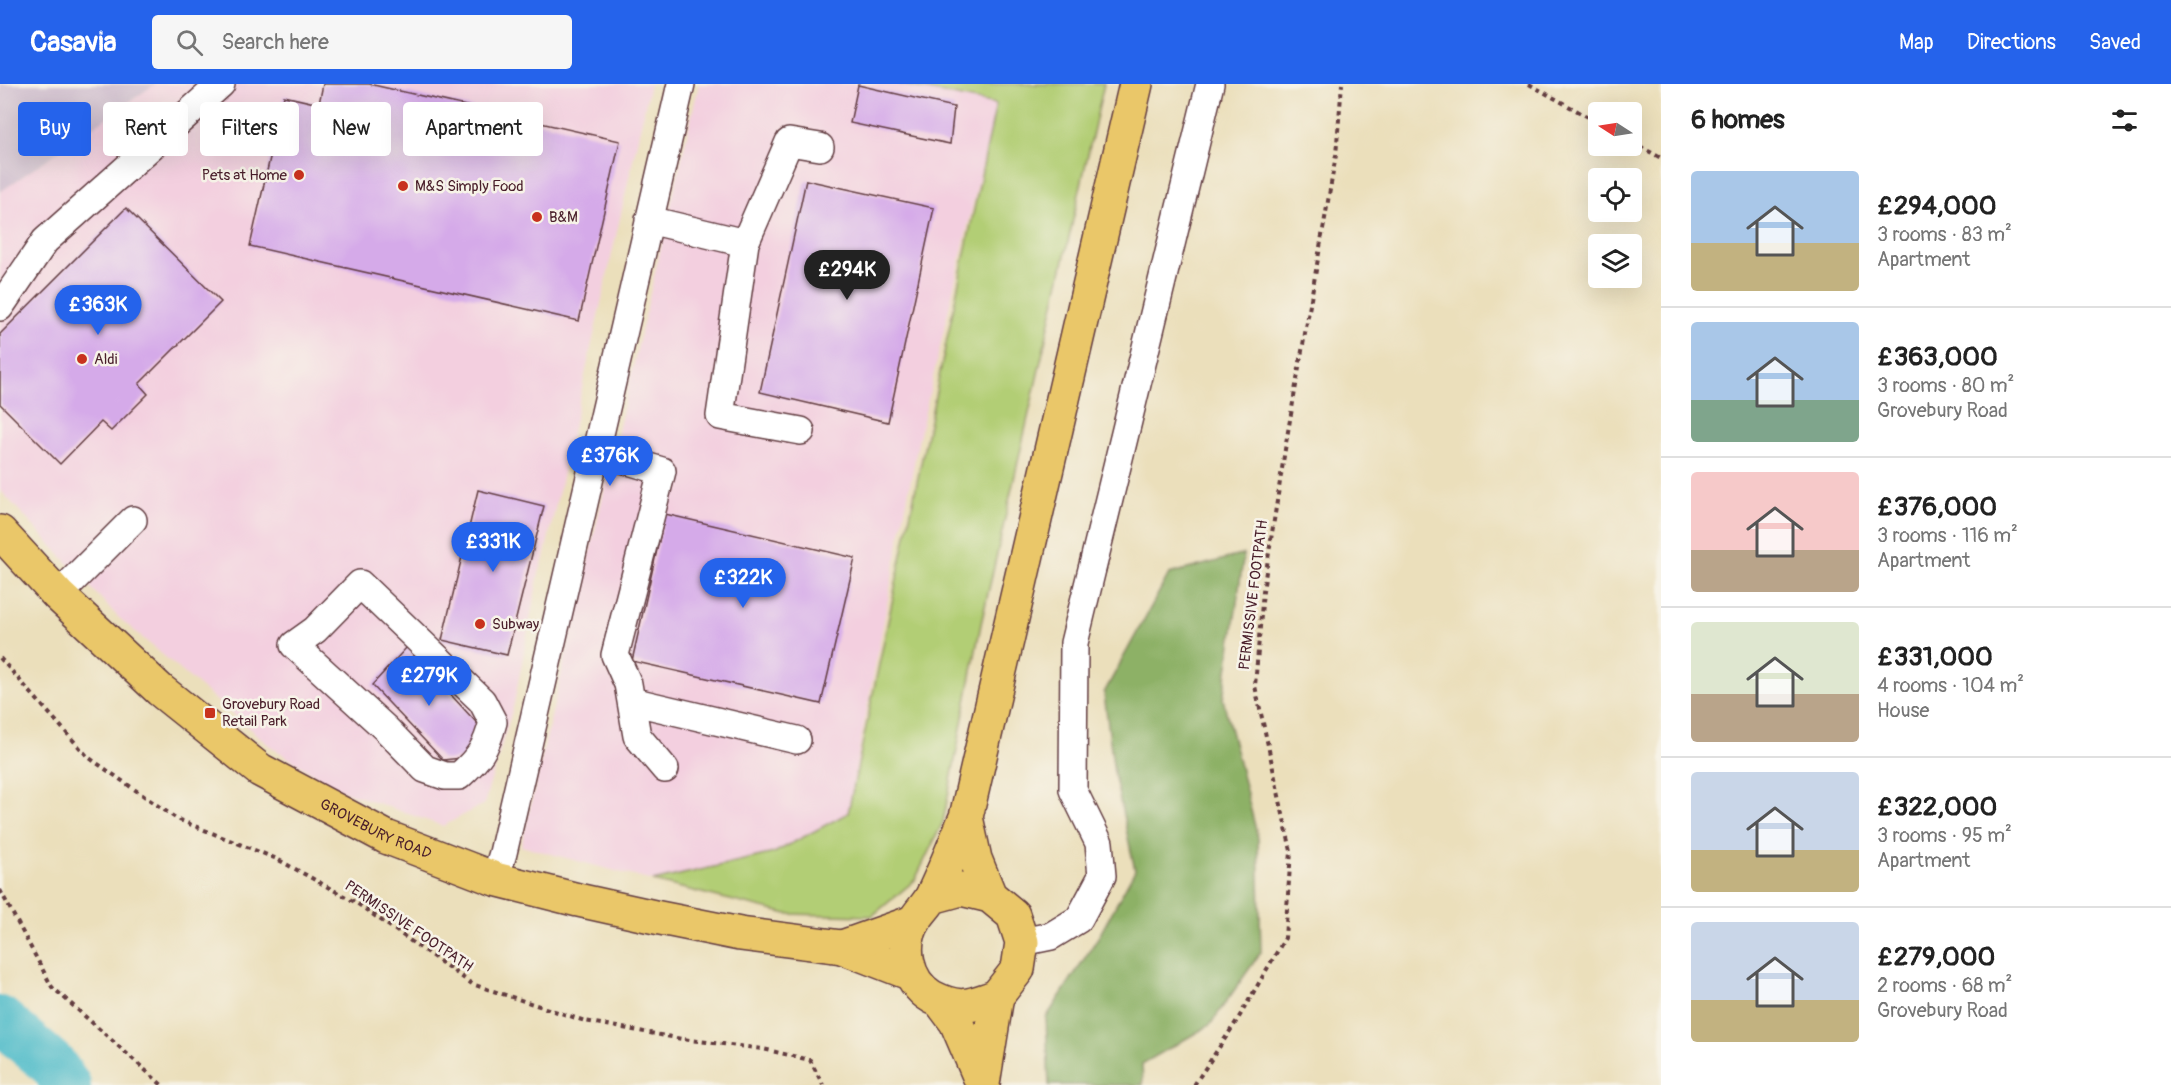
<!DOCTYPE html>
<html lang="en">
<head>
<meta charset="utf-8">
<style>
  :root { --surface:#fff; --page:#f6f6f6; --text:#222; --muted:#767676; --line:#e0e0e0; --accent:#2563eb }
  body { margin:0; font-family:Pangolin,sans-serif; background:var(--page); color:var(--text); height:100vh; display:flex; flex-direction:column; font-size:22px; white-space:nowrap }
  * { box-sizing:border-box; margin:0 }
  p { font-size:20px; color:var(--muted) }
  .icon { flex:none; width:33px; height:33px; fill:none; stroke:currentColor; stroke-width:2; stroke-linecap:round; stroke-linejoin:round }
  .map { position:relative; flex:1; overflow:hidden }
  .details { display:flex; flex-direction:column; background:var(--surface); width:510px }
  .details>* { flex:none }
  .hud { position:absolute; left:18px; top:18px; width:570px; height:54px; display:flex; gap:12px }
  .needle { width:39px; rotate:282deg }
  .fabs { position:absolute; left:1588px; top:18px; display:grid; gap:12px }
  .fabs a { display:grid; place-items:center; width:54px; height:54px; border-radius:6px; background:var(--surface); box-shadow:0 6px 24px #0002; font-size:30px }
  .price { position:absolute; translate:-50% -51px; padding:0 14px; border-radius:21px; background:var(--accent); color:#fff; font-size:20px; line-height:39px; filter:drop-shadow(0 2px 3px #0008) }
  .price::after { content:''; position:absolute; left:50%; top:36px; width:18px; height:14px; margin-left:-9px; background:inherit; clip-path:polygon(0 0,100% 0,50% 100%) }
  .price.active { background:#222; color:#fff }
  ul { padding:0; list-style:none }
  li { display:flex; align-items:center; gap:18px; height:150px; padding:0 30px }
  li+li { border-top:2px solid var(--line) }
  li span { display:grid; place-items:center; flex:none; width:168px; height:120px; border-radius:6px; color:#555 }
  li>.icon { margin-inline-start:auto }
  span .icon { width:72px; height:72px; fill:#fffc; stroke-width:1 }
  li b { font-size:26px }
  h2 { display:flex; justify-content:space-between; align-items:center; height:72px; padding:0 30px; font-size:26px }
  .chip { padding:0 21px; border-radius:6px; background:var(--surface); box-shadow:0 6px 24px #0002; font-size:21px; line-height:54px }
  .chip.active { background:var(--accent); color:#fff }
  header { display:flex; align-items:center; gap:36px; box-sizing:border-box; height:84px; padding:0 30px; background:var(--accent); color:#fff }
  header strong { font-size:28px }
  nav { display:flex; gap:33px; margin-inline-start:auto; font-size:21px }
  .search { width:420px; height:54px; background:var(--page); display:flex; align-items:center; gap:15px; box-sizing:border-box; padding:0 21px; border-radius:6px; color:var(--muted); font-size:22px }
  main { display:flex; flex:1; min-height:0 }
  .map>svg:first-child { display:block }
  .built { fill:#f3cfdf }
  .industrial { fill:#cfbdce }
  .green { fill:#b2ce74; stroke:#7e7650; stroke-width:1.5 }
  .forest { fill:#8db166; stroke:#6c6848; stroke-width:1.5 }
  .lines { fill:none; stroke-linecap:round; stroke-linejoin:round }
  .river { stroke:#4ebbc9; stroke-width:48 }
  .building { fill:#d5aae9 }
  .minor-casing { stroke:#623c41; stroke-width:30 }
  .major-casing { stroke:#623c41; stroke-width:36 }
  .highway-casing { stroke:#623c41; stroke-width:36 }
  .path { stroke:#623c41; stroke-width:4; stroke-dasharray:4.5 4.5; stroke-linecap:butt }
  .minor { stroke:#fff; stroke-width:27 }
  .major { stroke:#eac769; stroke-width:33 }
  .highway { stroke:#eac769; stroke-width:33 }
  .poi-dot { fill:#c8321e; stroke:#f7f3e8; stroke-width:2 }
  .labels { text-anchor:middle; stroke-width:5; stroke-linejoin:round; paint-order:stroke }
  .poi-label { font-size:15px; fill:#4a1f2b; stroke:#f7f3e8; text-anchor:start }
  .street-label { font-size:15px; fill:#4a1f2b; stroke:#f7f3e8 }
</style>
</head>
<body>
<header>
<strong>Casavia</strong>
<div class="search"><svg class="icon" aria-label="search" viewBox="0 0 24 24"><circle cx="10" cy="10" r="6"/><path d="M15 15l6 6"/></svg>Search here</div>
<nav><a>Map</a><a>Directions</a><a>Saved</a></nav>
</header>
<main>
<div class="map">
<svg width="1661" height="1001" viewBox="0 0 1661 1001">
  <rect width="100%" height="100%" fill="#f7f3e8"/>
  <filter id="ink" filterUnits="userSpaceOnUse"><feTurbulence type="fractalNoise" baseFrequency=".0167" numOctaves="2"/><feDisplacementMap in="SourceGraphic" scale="12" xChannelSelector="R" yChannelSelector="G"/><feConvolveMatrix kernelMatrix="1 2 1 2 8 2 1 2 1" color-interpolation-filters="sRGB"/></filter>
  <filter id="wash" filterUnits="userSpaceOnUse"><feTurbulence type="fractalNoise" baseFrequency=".008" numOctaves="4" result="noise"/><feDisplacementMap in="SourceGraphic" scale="24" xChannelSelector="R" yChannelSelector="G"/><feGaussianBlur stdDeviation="1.35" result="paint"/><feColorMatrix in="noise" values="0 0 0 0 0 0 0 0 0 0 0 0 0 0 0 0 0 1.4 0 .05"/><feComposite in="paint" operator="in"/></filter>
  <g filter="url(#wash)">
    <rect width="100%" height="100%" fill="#ebdfbb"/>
    <!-- built -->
    <path class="built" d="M155 0H650L544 474 539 489 514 620 484 720 443 742 335 704 270 662 118 533 0 406V108Z
      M699 0H899L996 20 918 359 847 730 774 769 653 797 521 762Z"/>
    <!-- industrial -->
    <path class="industrial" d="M0 0H155L0 108Z"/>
    <!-- green -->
    <path class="green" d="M899 0H1104L981 540 943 738 915 796 872 832 787 830 653 797 774 769 848 729 996 20Z"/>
    <!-- forest -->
    <path class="forest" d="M1244 470 1223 615 1258 754 1261 868 1210 941 1142 980 1143 1001H1049L1046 934 1099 852 1135 786 1114 689 1104 609 1169 490Z"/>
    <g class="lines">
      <!-- river -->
      <path class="river" d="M0 936 53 981 67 1001"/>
    </g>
    <g id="blocks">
      <!-- building -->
      <path class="building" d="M323 0H369L620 57 579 237 250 162 284 12 319 20Z
        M858 1 954 23 950 60 850 39Z
        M806 96 934 124 888 338 760 308Z
        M126 124 221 218 139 300 148 310 111 347 101 338 60 380 0 320V250Z
        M478 406 544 422 507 571 442 556Z
        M665 430 855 474 821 620 632 577Z
        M407 563 486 649 462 674 443 676 372 601Z"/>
    </g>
  </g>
  <g filter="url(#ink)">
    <use href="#blocks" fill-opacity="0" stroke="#623c41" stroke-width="1.5"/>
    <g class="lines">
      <!-- minor casing -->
      <g class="minor-casing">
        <path id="minor" d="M649 136 745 159 789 58 820 63
          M745 159 720 332 801 347
          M0 223 45 157 221 0
          M595 367 662 387 615 571 628 600 637 652 665 685
          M360 500 482 617 493 638C486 665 479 674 459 692H445L425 685 385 644 294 561 315 546Z
          M58 511 133 436
          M631 617 797 656
          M495 795 503 769 681 0
          M1022 858 1051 852 1079 835 1102 792 1099 759 1073 706 1074 559 1210 0"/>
      </g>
      <!-- major casing -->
      <g class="major-casing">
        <g id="major">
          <path id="s1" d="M0 448 58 511 160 606 260 686 386 753 495 795 578 816 655 833 740 850 842 863 909 889"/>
          <path d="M842 863 913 838"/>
        </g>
      </g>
      <!-- highway casing -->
      <g class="highway-casing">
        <path id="highway" d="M966 733 975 775 990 812
          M932 813 961 805 990 812 1013 831 1022 858 1018 885 997 912 983 1000
          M997 912C970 922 959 927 932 913 906 898 899 861 915 836 920 827 929 820 933 810 945 785 955 759 966 733L1136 0
          M941 918 956 938 983 1001"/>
      </g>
      <!-- path -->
      <path class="path" d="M1529 0 1599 39
        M1632 58 1661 74
        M0 574 88 673 177 735 277 775 355 818 472 900 585 937 682 955 763 965 810 976 823 1001
        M0 806 52 903 162 1001
        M1194 1001 1238 935 1285 854 1291 767 1255 602 1263 507 1286 359 1336 71 1342 0"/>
      <!-- minor -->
      <use href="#minor" class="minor"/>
      <!-- major -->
      <use href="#major" class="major"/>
      <!-- highway -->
      <use href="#highway" class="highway"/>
    </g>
  </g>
  <!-- markers -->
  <g class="poi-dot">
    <circle cx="299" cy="91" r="6"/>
    <circle cx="403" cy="102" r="6"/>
    <circle cx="537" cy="133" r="6"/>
    <circle cx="82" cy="275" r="6"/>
    <circle cx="480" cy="540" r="6"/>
    <rect x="204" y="623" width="12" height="12" rx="3"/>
  </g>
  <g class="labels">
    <!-- poi labels -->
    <g class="poi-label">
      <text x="287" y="96" text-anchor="end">Pets at Home</text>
      <text x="415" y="107">M&amp;S Simply Food</text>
      <text x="549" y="138">B&amp;M</text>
      <text x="94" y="280">Aldi</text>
      <text x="492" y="545">Subway</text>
      <text x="222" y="625">Grovebury Road<tspan x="222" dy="17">Retail Park</tspan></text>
    </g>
    <!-- street labels -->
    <g class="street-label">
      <text transform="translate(1253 511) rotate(-83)" y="5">PERMISSIVE FOOTPATH</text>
      <text dy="5" stroke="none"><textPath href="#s1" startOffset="483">GROVEBURY ROAD</textPath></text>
      <text transform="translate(409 842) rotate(34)" y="5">PERMISSIVE FOOTPATH</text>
    </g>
  </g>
</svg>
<div class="fabs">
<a><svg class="needle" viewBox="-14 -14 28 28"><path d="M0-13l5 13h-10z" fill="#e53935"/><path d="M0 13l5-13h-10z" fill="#767676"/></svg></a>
<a><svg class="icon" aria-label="locate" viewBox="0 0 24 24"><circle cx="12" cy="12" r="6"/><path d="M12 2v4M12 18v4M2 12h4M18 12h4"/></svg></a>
<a><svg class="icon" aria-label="layers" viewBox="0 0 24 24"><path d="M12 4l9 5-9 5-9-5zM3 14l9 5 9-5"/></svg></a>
</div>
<b class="price active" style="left:847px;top:217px">£294K</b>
<b class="price" style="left:98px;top:252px">£363K</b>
<b class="price" style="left:610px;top:403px">£376K</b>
<b class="price" style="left:493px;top:489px">£331K</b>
<b class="price" style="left:743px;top:525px">£322K</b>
<b class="price" style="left:429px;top:623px">£279K</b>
<div class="hud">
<a class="chip active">Buy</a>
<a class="chip">Rent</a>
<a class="chip">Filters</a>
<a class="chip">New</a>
<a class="chip">Apartment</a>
</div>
</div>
<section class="details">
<h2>6 homes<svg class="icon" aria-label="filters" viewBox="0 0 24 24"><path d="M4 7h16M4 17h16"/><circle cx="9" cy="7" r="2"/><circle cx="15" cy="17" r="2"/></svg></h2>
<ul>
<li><span style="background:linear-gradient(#a9c7e8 60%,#c2b280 0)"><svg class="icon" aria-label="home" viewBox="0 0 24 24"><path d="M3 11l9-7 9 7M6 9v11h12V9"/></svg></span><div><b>£294,000</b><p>3 rooms · 83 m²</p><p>Apartment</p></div></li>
<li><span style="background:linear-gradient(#a9c7e8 65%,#7fa58c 0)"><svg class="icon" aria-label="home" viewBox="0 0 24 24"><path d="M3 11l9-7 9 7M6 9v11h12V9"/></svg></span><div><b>£363,000</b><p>3 rooms · 80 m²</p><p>Grovebury Road</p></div></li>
<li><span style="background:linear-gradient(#f6c9c9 65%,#b9a48a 0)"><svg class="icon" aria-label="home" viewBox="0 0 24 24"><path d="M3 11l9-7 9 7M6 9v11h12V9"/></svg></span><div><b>£376,000</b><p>3 rooms · 116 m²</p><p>Apartment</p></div></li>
<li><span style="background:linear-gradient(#dfe7d0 60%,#b9a48a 0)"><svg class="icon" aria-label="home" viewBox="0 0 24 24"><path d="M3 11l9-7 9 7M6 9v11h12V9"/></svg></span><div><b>£331,000</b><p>4 rooms · 104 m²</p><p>House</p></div></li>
<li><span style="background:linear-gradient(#c9d6e8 65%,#c2b280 0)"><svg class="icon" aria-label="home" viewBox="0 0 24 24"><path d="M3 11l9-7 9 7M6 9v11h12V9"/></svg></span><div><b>£322,000</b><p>3 rooms · 95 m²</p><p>Apartment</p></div></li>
<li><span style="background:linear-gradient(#c9d6e8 65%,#c2b280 0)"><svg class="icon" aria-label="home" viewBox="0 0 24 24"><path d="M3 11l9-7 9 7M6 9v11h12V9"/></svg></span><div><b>£279,000</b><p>2 rooms · 68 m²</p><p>Grovebury Road</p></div></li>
</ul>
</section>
</main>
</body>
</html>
